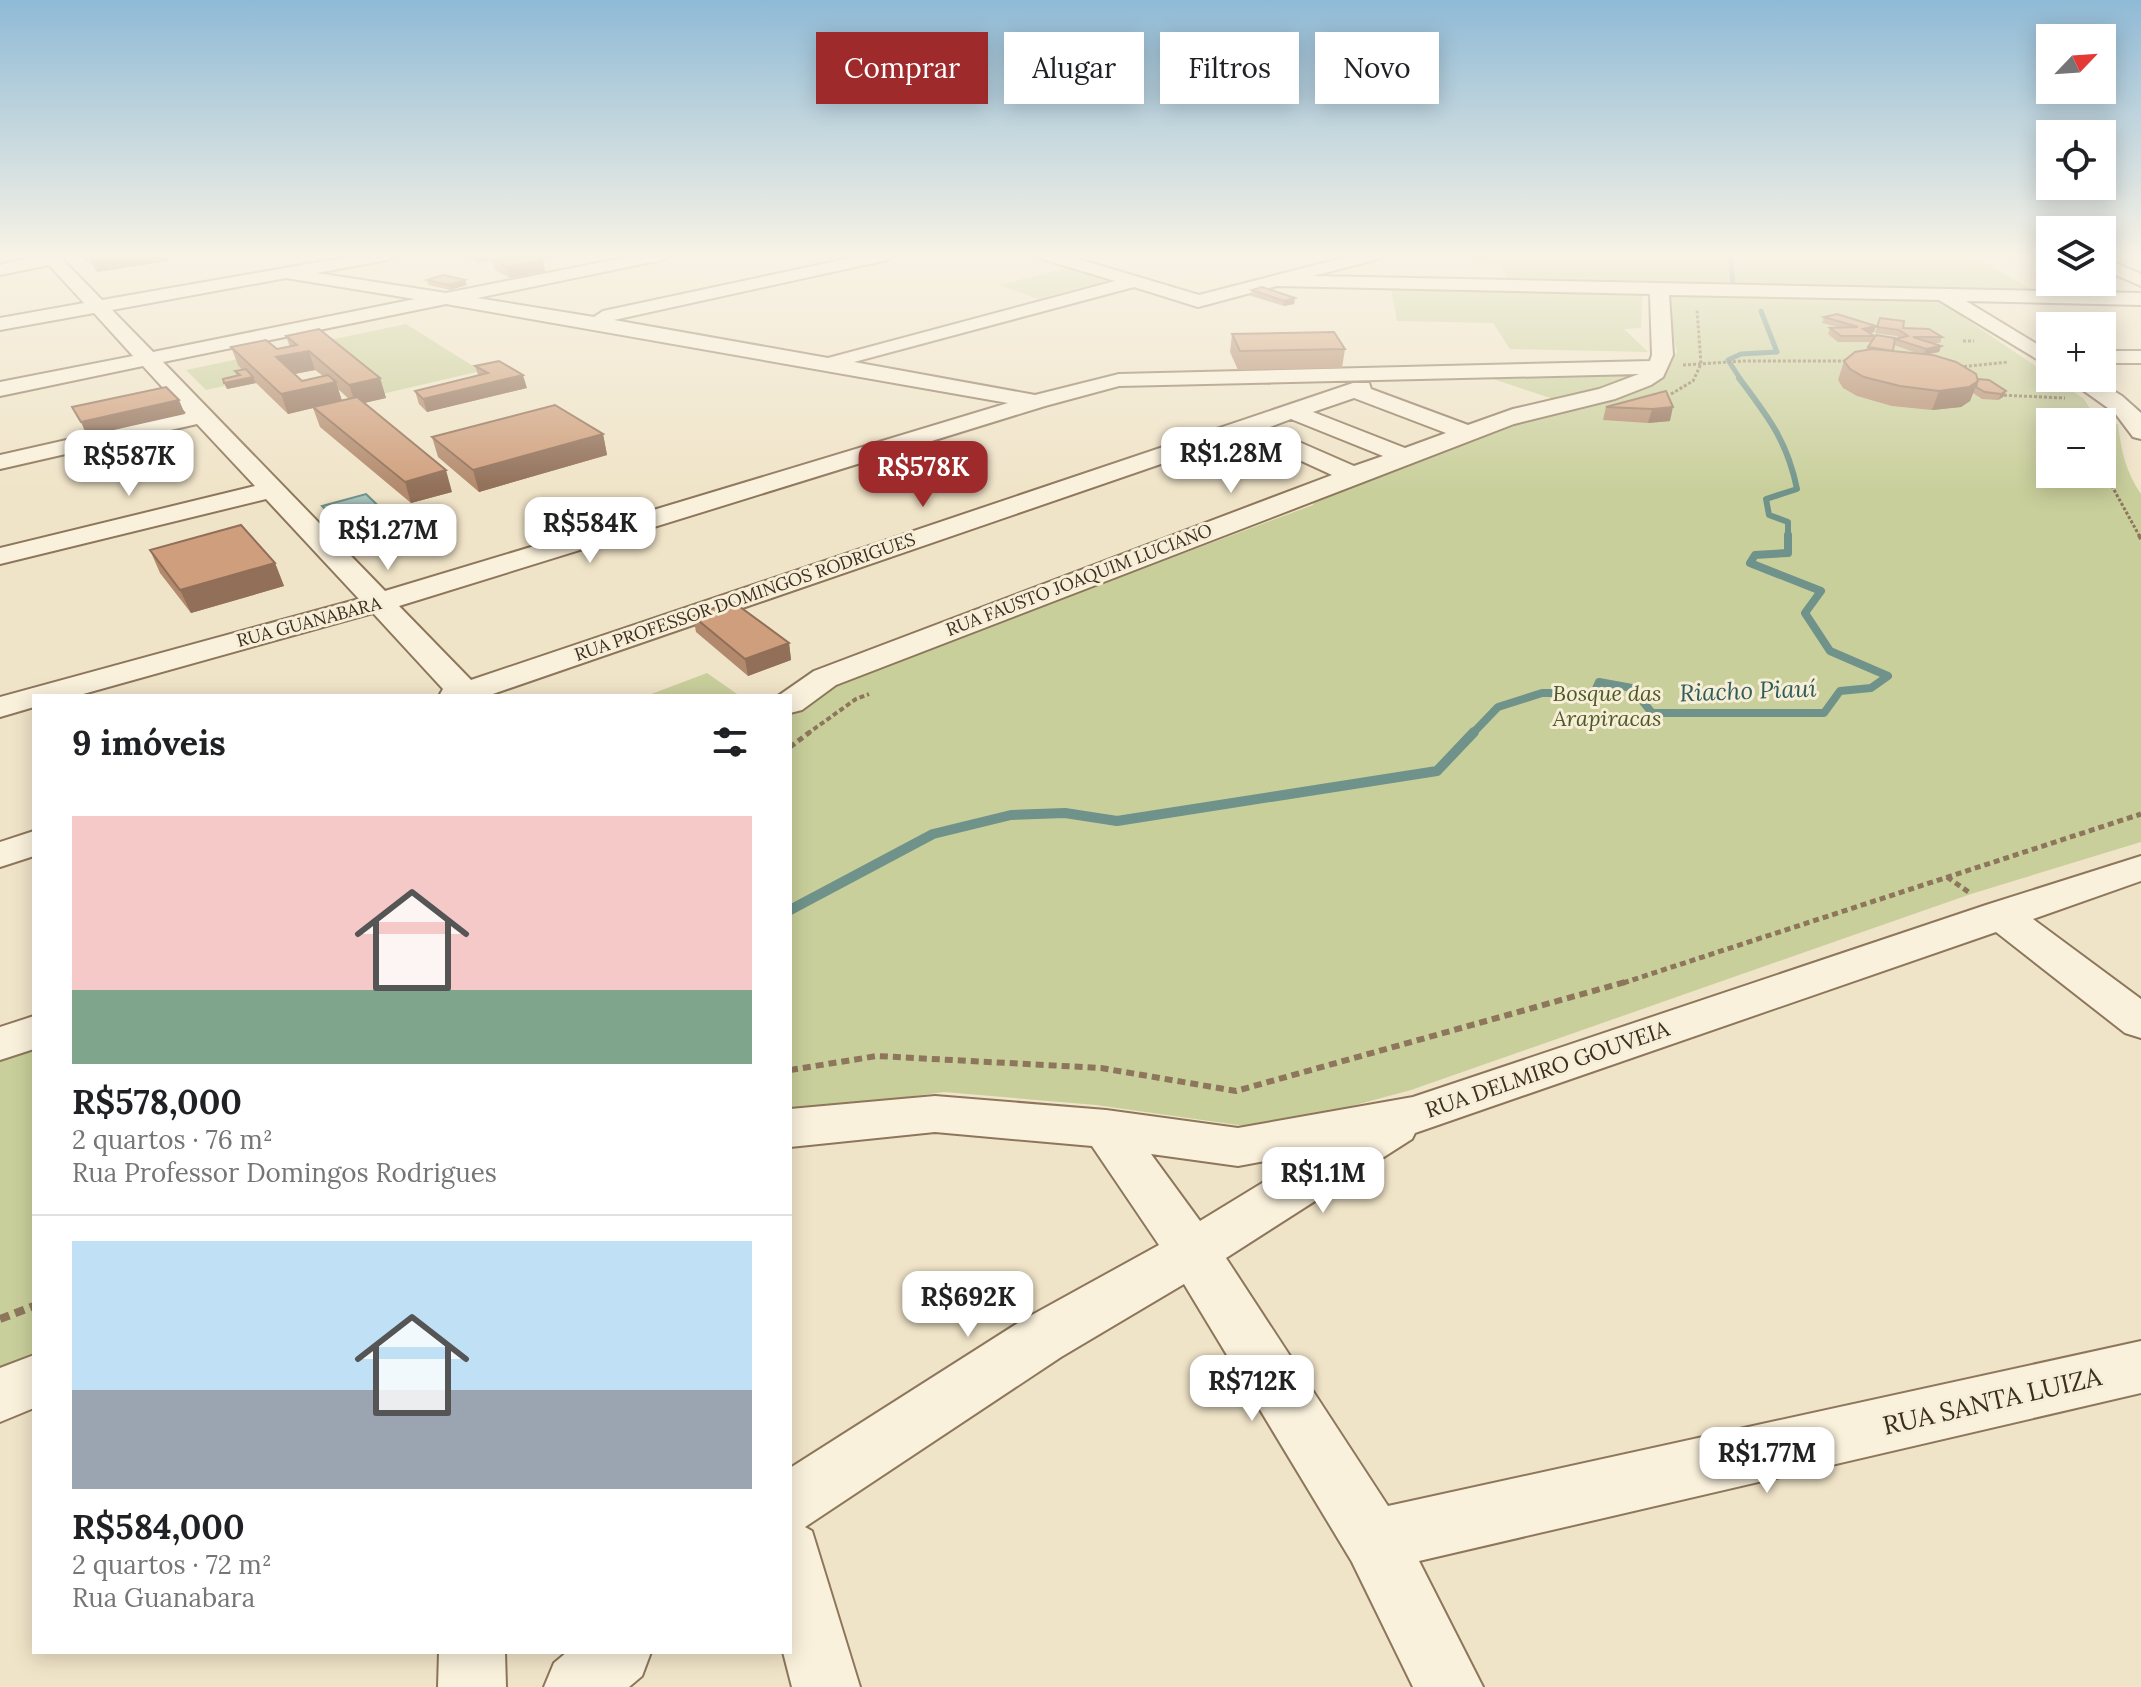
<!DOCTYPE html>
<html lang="pt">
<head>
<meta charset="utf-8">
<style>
  :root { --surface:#fff; --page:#f2f2f2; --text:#202124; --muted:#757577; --line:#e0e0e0; --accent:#9e2a2b }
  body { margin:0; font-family:Lora,serif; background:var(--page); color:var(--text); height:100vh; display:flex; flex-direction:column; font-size:30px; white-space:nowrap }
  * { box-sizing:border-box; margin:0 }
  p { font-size:26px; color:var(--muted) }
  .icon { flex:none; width:44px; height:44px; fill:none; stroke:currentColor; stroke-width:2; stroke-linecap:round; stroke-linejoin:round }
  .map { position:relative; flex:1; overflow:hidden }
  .drawer { position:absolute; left:32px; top:694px; width:760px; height:960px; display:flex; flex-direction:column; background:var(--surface); border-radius:0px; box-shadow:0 4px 20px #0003 }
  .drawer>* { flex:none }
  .banner { position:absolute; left:816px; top:32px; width:760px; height:72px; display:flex; gap:16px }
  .needle { width:52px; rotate:65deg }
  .fabs { position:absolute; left:2036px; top:24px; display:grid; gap:16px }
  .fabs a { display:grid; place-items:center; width:80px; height:80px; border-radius:0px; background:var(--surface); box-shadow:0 4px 20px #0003; font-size:40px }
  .price { position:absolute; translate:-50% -68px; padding:0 18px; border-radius:16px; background:#fff; color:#222; font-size:26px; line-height:52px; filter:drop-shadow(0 2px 4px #0008) }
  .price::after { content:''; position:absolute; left:50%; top:48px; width:24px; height:18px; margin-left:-12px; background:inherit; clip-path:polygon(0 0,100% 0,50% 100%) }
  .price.selected { background:var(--accent); color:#fff }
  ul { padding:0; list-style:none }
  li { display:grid; align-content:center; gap:16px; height:424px; padding:0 40px }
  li+li { border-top:2px solid var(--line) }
  li span { display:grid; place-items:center; height:248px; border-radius:0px; color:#555 }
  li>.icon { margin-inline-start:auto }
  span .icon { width:144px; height:144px; fill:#fffc; stroke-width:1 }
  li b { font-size:34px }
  h2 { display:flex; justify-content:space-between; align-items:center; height:96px; padding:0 40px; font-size:34px }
  .tag { padding:0 28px; border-radius:0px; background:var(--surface); box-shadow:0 4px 20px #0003; font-size:28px; line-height:72px }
  .tag.selected { background:var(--accent); color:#fff }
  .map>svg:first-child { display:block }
  .green { fill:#c9cf9b; fill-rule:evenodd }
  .water { fill:#a9c4bc; stroke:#6f938a; stroke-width:2 }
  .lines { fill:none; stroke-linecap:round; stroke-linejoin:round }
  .stream-far3 { stroke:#6f938a; stroke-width:5 }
  .stream-far2 { stroke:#6f938a; stroke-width:6 }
  .stream-far1 { stroke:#6f938a; stroke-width:8 }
  .stream { stroke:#6f938a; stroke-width:10 }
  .minor-casing { stroke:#8d765c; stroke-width:4 }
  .path-far4 { stroke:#8d765c; stroke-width:3; stroke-dasharray:3 2; stroke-linecap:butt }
  .path-far3 { stroke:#8d765c; stroke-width:4; stroke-dasharray:5 3; stroke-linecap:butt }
  .path-far2 { stroke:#8d765c; stroke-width:5; stroke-dasharray:6 4; stroke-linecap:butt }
  .path-far1 { stroke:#8d765c; stroke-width:6; stroke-dasharray:8 5; stroke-linecap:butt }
  .path { stroke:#8d765c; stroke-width:8; stroke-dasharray:10 6; stroke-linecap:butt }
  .minor { fill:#faf1dc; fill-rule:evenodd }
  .wall { fill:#b2896c; fill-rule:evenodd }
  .shaded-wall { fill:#916f58 }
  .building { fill:#cf9f7d; stroke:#916f58; stroke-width:2 }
  .labels { text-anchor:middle; stroke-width:6; stroke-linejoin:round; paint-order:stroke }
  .far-street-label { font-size:18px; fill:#3d2e20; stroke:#f7eed8 }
  .park-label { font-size:22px; font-style:italic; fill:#4d5a26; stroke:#f7eed8 }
  .street-label { font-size:22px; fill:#3d2e20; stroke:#f7eed8 }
  .water-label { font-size:24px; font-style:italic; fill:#2f5d5a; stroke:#f7eed8 }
  .near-street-label { font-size:26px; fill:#3d2e20; stroke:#f7eed8 }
</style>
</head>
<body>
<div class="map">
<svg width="2141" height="1687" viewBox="0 0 2141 1687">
  <rect width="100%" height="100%" fill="#f0e4c8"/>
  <!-- green -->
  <path class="green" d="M1489 255H1970L2037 292 1509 282 1500 264 1468 261Z
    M1067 268 1106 281 1038 299 999 285Z
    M1391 288 1643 293 1641 328 1624 329 1648 352 1510 349 1493 323 1397 321Z
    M1664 290 1941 296 1967 314 1963 317 2084 399 2097 420 2118 424C2121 450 2126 473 2141 494V842L1971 894 1411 1090 1266 1129 1096 1105 944 1092 790 1113V713L823 688 1313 505 1315 498 1530 416 1659 380 1677 352ZM2050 422H2102V474H2050Z
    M406 324 481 371 382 394 325 348 248 375 242 382 206 390 186 370Z
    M1658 367 1565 403 1475 373Z
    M707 673 740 696H646Z
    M34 1041V1356L0 1370V1053Z"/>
  <!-- water -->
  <path class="water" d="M366 494 394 521 349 534 322 506Z"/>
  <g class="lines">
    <!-- stream-far3 -->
    <path class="stream-far3" d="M1730 255 1733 284
      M1741 380 1728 360 1741 354 1777 352 1761 311"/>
    <!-- stream-far2 -->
    <path class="stream-far2" d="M1739 378C1768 417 1787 440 1797 489L1766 499 1769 515 1788 522V537"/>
    <!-- stream-far1 -->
    <path class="stream-far1" d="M1472 734 1498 707 1542 693H1594L1599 682 1632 688 1652 713H1824L1840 691 1871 688 1888 676 1830 651 1805 613 1821 591 1750 563 1755 555 1788 553V535"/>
    <!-- stream -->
    <path class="stream" d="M790 910 933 834 1011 815 1065 813 1117 821 1437 771 1474 732"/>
    <!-- minor casing -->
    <g class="minor-casing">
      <path id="minor" d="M41 255H58L102 300 359 255H396L387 260 317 273 446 293 638 255H670L662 260 477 298 594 317 603 311 864 255H895L887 260 614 320 828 358 1115 281 1042 259 1040 255H1065L1199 295 1354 255H1381L1379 259 1313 276 2141 293V305L1966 301 2050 352V367L1939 300 1669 295 1673 355 1663 377 1651 385 1615 399 1514 424 836 685 802 710 790 713V696H778L814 671 1332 475 1245 435 487 696H439L443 689 373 613 76 696H34V707L0 717V697L359 599 266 499 0 564V548L255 486 197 424 0 469V455L186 413 143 366 0 396V382L133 356 94 313 0 330V318L84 303 49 265 0 275V265ZM286 278 415 299 153 352 112 310ZM1277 286 1650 294 1652 355 1650 361 1119 374 1035 395 854 362 1134 287 1198 307ZM446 304 1008 403 385 591 163 362ZM1639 374 1599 389 1513 409 1468 425 1371 389 1369 383H1353L471 680 399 606 1045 406 1119 386ZM1354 398 1446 433 1405 448 1313 412ZM1291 419 1383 456 1354 466 1267 428Z
        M2102 257 2141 274V286L2102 269Z
        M2102 351H2141V363H2102Z
        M2066 378H2092L2122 396 2141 413V439L2133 437 2115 413Z
        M34 831V856L0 867V842Z
        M2141 856V881L2033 919 2141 999V1038L2125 1033 1996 932 1415 1133 1412 1139 1226 1258 1388 1506 2141 1341V1393L1419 1561 1483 1687H1413L1352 1562 1184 1284 1061 1357 805 1527 812 1531 860 1687H792L783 1652H790V1468L1021 1321 1159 1245 1092 1146 935 1132 790 1147V1109L935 1096 1106 1110 1238 1128 1413 1097 1986 905ZM1313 1152 1200 1221 1151 1154 1238 1166Z
        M34 1016V1049L0 1060V1027Z
        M34 1355V1408L0 1422V1368Z
        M439 1652H505L506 1687H438Z
        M567 1652H651L642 1676 629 1687H544L554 1663Z"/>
    </g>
    <!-- path-far4 -->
    <path class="path-far4" d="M1963 341H1974
      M1683 365 1743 361H1849
      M1959 367 2008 362
      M1671 394 1693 381 1701 364 1697 310
      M1999 395 2065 398
      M2080 409 2086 422
      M2102 468 2140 537"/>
    <!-- path-far3 -->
    <path class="path-far3" d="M2139 535 2141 539
      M807 734 856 699 869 694"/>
    <!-- path-far2 -->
    <path class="path-far2" d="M790 747 810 732
      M1947 877 1970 893
      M1623 983 2141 814"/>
    <!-- path-far1 -->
    <path class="path-far1" d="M790 1070 877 1056 1101 1068 1236 1091 1629 981"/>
    <!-- path -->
    <path class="path" d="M0 1319 34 1306"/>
    <!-- minor -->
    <use href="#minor" class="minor"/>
  </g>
  <!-- wall -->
  <path class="wall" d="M79 255H166L168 261 97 272 89 260 85 261Z
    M463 255H532L545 272 510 278 495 270 492 260 478 263Z
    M427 280 467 285 450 290 428 285Z
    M1252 290 1295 298 1294 304 1284 306 1251 296Z
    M1824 317 1874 332 1869 333 1874 336 1873 339 1899 338 1897 336 1875 333 1880 318 1903 328 1942 337 1940 343H1934L1941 346 1939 352 1927 354 1978 379 2006 391 2003 397 1998 400 1982 399 1973 393 1970 401 1961 407 1932 410 1892 406 1857 396 1843 388 1838 380 1844 361 1866 350 1871 342H1838L1828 334 1830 328 1838 327 1822 323ZM1894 345 1919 354 1893 351Z
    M1232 334 1345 349 1342 368 1238 370 1230 352Z
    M286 336 380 378 386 398 363 403 452 492 411 503 320 427 313 408 288 414 256 383 227 389 237 376 235 371 242 370 238 365 231 347 277 349 290 347ZM315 370 323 376 302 381 295 374ZM338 389 349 399 342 401Z
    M475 366 527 388 427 412 419 404 415 391 478 375Z
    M1666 391 1670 421 1648 423 1603 420 1606 407Z
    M603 434 607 455 479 492 438 457 432 437Z
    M150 550 275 563 284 586 191 613 160 573Z
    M693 616 789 643 791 660 748 676 696 632Z"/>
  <!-- shaded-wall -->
  <path class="shaded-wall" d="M82 255H86L89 260 85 261Z
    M131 255H166L168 261 97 272 92 261Z
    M476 255H492L493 260 478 263Z
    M543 260 545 272 510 278 507 267Z
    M465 280 467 285 450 290 449 285Z
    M1295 298 1294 304 1284 306V301Z
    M1876 326 1874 332 1861 335 1863 329Z
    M1941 346 1939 352 1923 355 1926 349Z
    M309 351 315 370 283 376 276 357Z
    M523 375 527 388 427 412 423 399Z
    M253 377 256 383 227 389 224 383Z
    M380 378 386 398 356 405 349 385Z
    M1978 381 1970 401 1961 407 1932 410 1939 391Z
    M336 382 342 401 288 414 281 394Z
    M2006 391 2003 397 1998 400 2001 394Z
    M179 400 185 414 87 436 81 422Z
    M1673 407 1670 421 1648 423 1652 409Z
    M603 434 607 455 479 492 473 470Z
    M446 470 452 492 411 503 405 482Z
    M275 563 284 586 191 613 180 590Z
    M789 643 791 660 748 676 745 659Z"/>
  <!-- building -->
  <path class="building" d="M88 255H131L92 261Z
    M494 255H532L543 260 507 267 492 259 499 257Z
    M443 275 465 280 449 285 427 280Z
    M1262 287 1295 298 1284 301 1252 290Z
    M1837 314 1876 326 1863 329 1874 336H1841L1830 328 1858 327 1824 317Z
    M1880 318 1904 321 1903 328 1929 329 1942 337H1913L1941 346 1926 349 1895 339 1908 336 1899 330 1877 327Z
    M319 329 380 378 349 385 309 351 276 357 302 381 328 375 336 382 281 394 231 347 266 340 277 349 297 345 286 336Z
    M1334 332 1345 349 1240 351 1232 334Z
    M1876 335 1895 338 1893 351 1868 347Z
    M1872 349 1933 355 1956 362 1976 374 1978 381 1969 387 1939 391 1900 386 1864 377 1850 369 1844 361 1855 352Z
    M499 361 523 375 423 399 415 391 488 373 475 366Z
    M246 369 253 377 224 383 223 379 240 375 235 371Z
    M1978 379 1989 380 2006 391 2001 394 1985 392 1976 387Z
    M166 387 179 400 81 422 72 407Z
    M1666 391 1673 407 1652 409 1606 407Z
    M357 397 446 470 405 482 313 407Z
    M555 405 603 434 473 470 432 437Z
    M241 525 275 563 180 590 150 550Z
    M732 601 789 643 745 659 693 616Z"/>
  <!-- sky -->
  <linearGradient id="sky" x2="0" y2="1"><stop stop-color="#8fbad6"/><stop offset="0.52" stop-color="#f8f3e6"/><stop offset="1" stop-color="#f8f3e6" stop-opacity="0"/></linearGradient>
  <rect width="2141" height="491" fill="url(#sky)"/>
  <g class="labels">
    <!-- far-street labels -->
    <g class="far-street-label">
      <text transform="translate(1079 580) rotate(-21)" y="6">RUA FAUSTO JOAQUIM LUCIANO</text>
      <text transform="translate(745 597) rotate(-19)" y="6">RUA PROFESSOR DOMINGOS RODRIGUES</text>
      <text transform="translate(309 622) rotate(-15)" y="6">RUA GUANABARA</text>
    </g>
    <!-- park labels -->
    <g class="park-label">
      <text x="1607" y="701">Bosque das<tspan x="1607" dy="25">Arapiracas</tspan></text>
    </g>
    <!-- street labels -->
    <g class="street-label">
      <text transform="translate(1547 1069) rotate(-19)" y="8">RUA DELMIRO GOUVEIA</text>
    </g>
    <!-- water labels -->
    <g class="water-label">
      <text transform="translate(1748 691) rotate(-2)" y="8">Riacho Piauí</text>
    </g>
    <!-- near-street labels -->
    <g class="near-street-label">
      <text transform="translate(1992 1401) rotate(-13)" y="9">RUA SANTA LUIZA</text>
    </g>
  </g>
</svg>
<div class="fabs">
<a><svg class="needle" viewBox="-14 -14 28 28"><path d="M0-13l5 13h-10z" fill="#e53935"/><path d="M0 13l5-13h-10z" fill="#757577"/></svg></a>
<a><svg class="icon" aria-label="locate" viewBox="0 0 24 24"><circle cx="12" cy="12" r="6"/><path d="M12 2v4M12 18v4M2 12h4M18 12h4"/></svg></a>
<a><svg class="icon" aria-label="layers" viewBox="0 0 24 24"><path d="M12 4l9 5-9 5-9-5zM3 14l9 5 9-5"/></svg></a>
<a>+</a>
<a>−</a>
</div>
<b class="price" style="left:1231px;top:495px">R$1.28M</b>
<b class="price" style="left:129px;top:498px">R$587K</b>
<b class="price selected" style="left:923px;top:509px">R$578K</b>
<b class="price" style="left:590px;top:565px">R$584K</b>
<b class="price" style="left:388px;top:572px">R$1.27M</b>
<b class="price" style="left:1323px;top:1215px">R$1.1M</b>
<b class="price" style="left:968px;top:1339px">R$692K</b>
<b class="price" style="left:1252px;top:1423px">R$712K</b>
<b class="price" style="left:1767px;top:1495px">R$1.77M</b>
<div class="banner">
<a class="tag selected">Comprar</a>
<a class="tag">Alugar</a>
<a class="tag">Filtros</a>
<a class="tag">Novo</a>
</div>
<section class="drawer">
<h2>9 imóveis<svg class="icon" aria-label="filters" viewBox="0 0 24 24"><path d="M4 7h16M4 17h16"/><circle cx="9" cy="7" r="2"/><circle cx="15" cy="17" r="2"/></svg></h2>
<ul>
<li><span style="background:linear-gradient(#f6c9c9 70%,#7fa58c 0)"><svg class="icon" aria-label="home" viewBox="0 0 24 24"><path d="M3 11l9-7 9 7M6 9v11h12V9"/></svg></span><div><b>R$578,000</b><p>2 quartos · 76 m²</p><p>Rua Professor Domingos Rodrigues</p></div></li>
<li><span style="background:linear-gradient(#bfe0f5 60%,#9aa5b1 0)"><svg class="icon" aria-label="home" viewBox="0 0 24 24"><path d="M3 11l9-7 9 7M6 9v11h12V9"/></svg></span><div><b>R$584,000</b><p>2 quartos · 72 m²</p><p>Rua Guanabara</p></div></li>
</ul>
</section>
</div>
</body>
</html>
